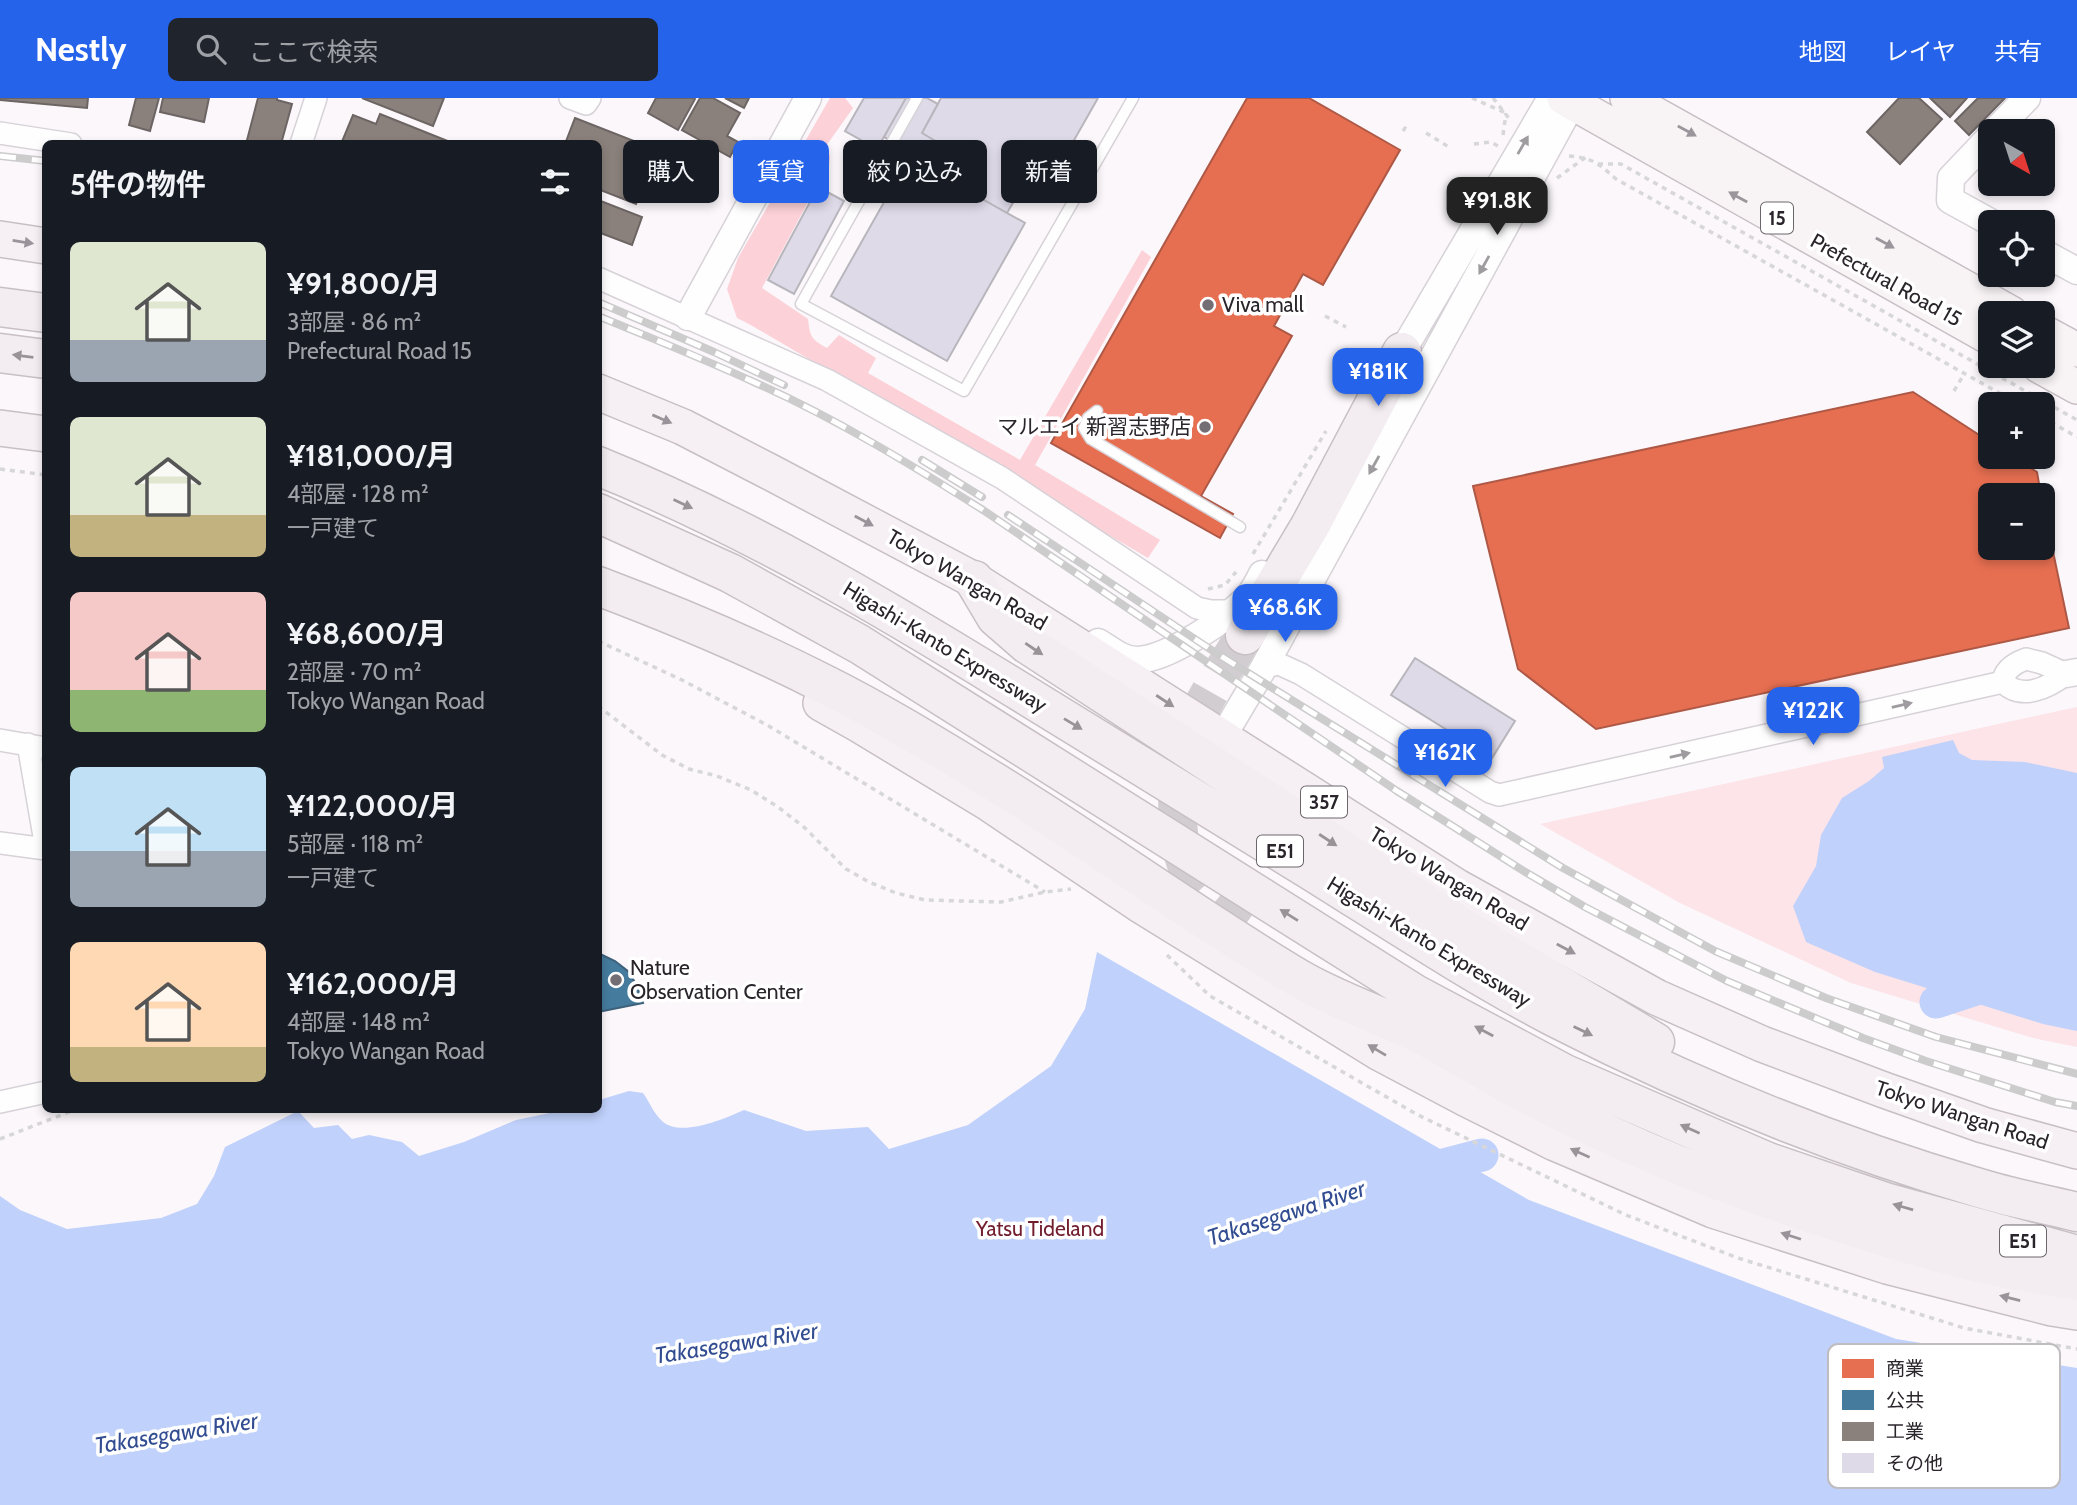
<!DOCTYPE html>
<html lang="ja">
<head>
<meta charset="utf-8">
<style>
  :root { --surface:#171b24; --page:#20242c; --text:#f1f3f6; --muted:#9ea1a6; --accent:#2563eb }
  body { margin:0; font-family:Cabin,"Noto Sans JP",sans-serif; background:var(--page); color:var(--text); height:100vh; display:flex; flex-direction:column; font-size:26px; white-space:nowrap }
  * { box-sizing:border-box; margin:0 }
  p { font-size:23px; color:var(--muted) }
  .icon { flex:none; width:38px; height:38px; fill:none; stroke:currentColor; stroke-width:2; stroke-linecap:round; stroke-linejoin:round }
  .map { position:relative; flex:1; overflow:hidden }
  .sheet { position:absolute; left:42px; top:42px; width:560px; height:973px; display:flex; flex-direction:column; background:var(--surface); border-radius:10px; box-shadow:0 4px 10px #0003 }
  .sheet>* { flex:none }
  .banner { position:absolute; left:623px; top:42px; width:665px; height:63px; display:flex; gap:14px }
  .needle { width:46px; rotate:141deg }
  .fabs { position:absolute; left:1978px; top:21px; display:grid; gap:14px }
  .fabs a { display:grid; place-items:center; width:77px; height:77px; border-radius:10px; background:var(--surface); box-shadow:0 4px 10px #0003; font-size:35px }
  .price { position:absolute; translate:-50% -60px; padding:0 16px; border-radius:14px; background:var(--accent); color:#fff; font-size:23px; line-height:46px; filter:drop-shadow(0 2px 4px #0008) }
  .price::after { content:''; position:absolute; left:50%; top:42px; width:21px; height:16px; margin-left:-10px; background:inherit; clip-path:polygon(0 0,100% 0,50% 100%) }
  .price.active { background:#222; color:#fff }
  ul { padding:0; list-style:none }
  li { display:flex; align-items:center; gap:21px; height:175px; padding:0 28px }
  li span { display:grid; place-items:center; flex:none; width:196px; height:140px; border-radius:10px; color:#555 }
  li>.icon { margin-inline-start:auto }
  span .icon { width:84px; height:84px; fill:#fffc; stroke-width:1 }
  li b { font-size:30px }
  h2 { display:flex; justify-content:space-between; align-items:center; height:84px; padding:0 28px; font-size:30px }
  .pill { padding:0 24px; border-radius:10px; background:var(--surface); box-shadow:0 4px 10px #0003; font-size:24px; line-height:63px }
  .pill.active { background:var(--accent); color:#fff }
  header { display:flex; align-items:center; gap:42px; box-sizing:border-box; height:98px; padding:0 35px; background:var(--accent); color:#fff }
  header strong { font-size:33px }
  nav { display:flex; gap:38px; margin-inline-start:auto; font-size:24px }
  .search { width:490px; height:63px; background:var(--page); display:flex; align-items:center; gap:18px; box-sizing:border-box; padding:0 24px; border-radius:10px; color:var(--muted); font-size:26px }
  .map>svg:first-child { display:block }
  .green { fill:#fce4e8 }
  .forest { fill:#fcd1d7 }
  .water { fill:#c0d1fb }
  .shops { fill:#e76f51; stroke:#ae5846; stroke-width:2 }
  .public { fill:#457b9d; stroke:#3d617b; stroke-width:2 }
  .industry { fill:#8a817c; stroke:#6d6564; stroke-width:2 }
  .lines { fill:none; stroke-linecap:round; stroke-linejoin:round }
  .river { stroke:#c0d1fb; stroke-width:33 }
  .building { fill:#dedae8; stroke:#b8b6bc; stroke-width:2 }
  .motorway-tunnel { stroke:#d1cdd1; stroke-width:38; stroke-dasharray:38 19; stroke-linecap:butt }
  .service-casing { stroke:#d7d2d8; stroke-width:13 }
  .minor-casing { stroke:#d7d2d8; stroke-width:24 }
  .tertiary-casing { stroke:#d7d2d8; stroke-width:29 }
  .primary-casing { stroke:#c8bfc5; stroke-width:36 }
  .trunk-casing { stroke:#c8bfc5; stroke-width:38 }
  .motorway-casing { stroke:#c8bfc5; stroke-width:41 }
  .path { stroke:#d8d7d8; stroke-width:3.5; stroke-dasharray:5 5; stroke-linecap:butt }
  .service { stroke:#fefefe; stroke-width:10 }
  .minor { stroke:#fefefe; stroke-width:21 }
  .tertiary { stroke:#fefefe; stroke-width:26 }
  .primary { stroke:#f8f4f6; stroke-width:33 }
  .trunk { stroke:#f6f0f4; stroke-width:35 }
  .motorway { stroke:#f3edf1; stroke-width:38 }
  .rail-casing { stroke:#cdcccd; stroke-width:8 }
  .rail { stroke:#fff; stroke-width:5; stroke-dasharray:16; stroke-linecap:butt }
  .oneway { fill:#9b969b }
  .oneway2 { fill:#9f9c9f }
  .oneway3 { fill:#9a949a }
  .oneway4 { fill:#999398 }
  .poi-dot { fill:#736e74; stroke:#fff; stroke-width:2.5 }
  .labels { text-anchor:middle; stroke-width:7; stroke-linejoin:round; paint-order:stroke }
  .shield { fill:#fff; stroke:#6a666b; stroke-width:2 }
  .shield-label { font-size:19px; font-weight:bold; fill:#2a242b }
  .street-label { font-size:21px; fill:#2a242b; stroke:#fff }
  .poi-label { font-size:21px; fill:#2a242b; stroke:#fff; text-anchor:start }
  .park-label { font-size:21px; fill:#721e2e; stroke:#fff }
  .water-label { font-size:23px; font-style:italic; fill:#324d91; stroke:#fff }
  .key { fill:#fff; stroke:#bfbdbf; stroke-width:2 }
  .key-label { font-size:19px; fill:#2a242b }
</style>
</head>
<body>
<header>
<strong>Nestly</strong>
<div class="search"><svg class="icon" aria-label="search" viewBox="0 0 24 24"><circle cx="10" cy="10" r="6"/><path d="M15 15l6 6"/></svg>ここで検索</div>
<nav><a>地図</a><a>レイヤ</a><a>共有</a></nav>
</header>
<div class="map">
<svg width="2077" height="1407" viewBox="0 0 2077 1407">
  <rect width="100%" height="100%" fill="#fbf7fb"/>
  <!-- green -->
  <path class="green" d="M2077 609V949L2033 940 1851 885 1680 805 1540 726Z"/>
  <!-- forest -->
  <path class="forest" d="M830 0H845L853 10 826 48 830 58 829 70 817 87 762 190 808 221C810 239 811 241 827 250L839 237 876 260 868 275 1020 362 1142 152 1151 159 1035 367 1160 442 1148 460 749 226 737 220 727 191 738 160Z"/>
  <!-- water -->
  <path class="water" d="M1953 642 1959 655 1972 662 2025 664 2077 675V933L2043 926 1875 874 1806 844 1793 808 1816 768 1821 737 1842 700 1869 683 1884 670 1882 659Z
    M1097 854 1529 1102 1896 1241 2077 1270V1407H0V1098L20 1112 67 1131 161 1120 197 1106 214 1078 225 1049 298 1013 314 1030 338 1027 352 1041 369 1037 402 1044 419 1058 464 1044 516 1022 564 1012H598L599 1002 629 993 643 995C649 1003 654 1016 662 1023 680 1040 724 1021 744 1012L806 1033 868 1029 889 1051 968 1027 1051 968 1085 911Z"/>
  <!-- shops -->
  <path class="shops" d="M1247 0H1309L1400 52 1323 187 1303 176 1274 228 1292 238 1201 398 1233 416 1220 440 1051 345Z
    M1913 294 1990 344V359H2013L2037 374 2041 397H1990V450H2042V401L2069 530 1596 631 1518 571 1473 388Z"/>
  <!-- public -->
  <path class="public" d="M598 855 615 863 629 874 638 890 643 905 598 914Z"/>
  <!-- industry -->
  <path class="industry" d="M0 0H88L87 10 0 2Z
    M136 0H159L150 33 129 27Z
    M163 0H209L204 24 160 14Z
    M258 0H277V2L292 6 281 46H246Z
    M362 0H444L433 28Z
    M656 0H694L695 1 678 32 648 15Z
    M700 0H713L740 15 727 38 738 44 730 59 682 32Z
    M725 0H749L744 10Z
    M1899 0H1919L1942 21 1900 66 1867 34Z
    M1930 0H1967L1950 19Z
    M1978 0H2005L1969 37 1955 23Z
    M380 16 455 46H341L353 17 376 26Z
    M575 20 657 52 636 106 598 91V46H565Z
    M598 102 642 119 632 147 598 134Z"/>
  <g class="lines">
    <!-- river -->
    <path class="river" d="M1936 904 2077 858
      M1417 1074 1482 1057"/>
  </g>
  <!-- building -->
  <path class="building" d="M864 0H906L877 51 845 33Z
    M906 0H927L938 6 922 35 944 48 931 72 909 60 912 54 884 39Z
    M941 0H1098L1040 102 1021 91 1007 115 931 72 944 48 922 35Z
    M909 60 1025 125 947 263 831 198Z
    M818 89 844 103 794 196 768 182Z
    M1415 560 1515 623 1492 660 1391 597Z"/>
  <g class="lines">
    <!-- motorway-tunnel -->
    <path class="motorway-tunnel" d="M1245 827C1227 814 1209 802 1196 785 1185 771 1181 752 1179 735 1169 649 1202 606 1245 537"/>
    <!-- service casing -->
    <g class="service-casing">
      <path id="service" d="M917 0 801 206 964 293 1133 0
        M1097 313 1088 320 1084 330 1091 341 1240 429"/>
    </g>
    <!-- minor casing -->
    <g class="minor-casing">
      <path id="minor" d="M570 0 586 6 590 0
        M0 35 71 46
        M301 46 316 0
        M598 180 827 282 1002 380 1197 510 1211 513H1231
        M2026 561 2042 565 2066 576C2048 590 2021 603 2003 584 2004 571 2015 565 2026 561Z
        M1264 569 1279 566 1301 576 1490 694 1499 697 2003 584
        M0 642 46 650
        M28 646 46 750
        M0 745 46 751
        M0 1004 46 994"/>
    </g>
    <!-- tertiary casing -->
    <g class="tertiary-casing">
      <path id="tertiary" d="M1995 33 2027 0
        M1990 39 1951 80 1950 102 1990 124
        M2042 154 2077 173
        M688 219 808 0
        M1393 266 1402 254 1551 0
        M1098 544C1110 551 1122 562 1137 562 1168 561 1227 521 1248 499 1254 492 1258 484 1262 476
        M2066 576 2077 574
        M1222 640 1264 569 1575 0"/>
    </g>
    <!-- primary casing -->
    <g class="primary-casing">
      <path id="primary" d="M1564 0 1990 240
        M1627 0 2011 215
        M2042 233 2077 252
        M2039 268 2077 289"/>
    </g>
    <!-- trunk casing -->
    <g class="trunk-casing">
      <path id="trunk" d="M0 141 46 148
        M598 294 683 329 770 374 974 482 1457 789 1656 899 1762 946 1884 992 1983 1027 2077 1053
        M0 330 46 336
        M821 605 860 627 987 704 1139 806 1380 955 1465 1000 1555 1045 1713 1112 1887 1168 2052 1210 2077 1214"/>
    </g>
    <!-- motorway casing -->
    <g class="motorway-casing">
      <path id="motorway" d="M0 209 46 215
        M0 255 46 261
        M598 368C744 427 878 506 1011 588 1111 649 1211 710 1310 772 1390 822 1470 875 1554 919 1690 989 1832 1047 1979 1090 2011 1100 2045 1106 2077 1114
        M598 415 730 475 859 546 1415 896 1565 976 1768 1064 1885 1104 2077 1157
        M974 482 996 519 1027 546 1460 828 1655 944
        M598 488C675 517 752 549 826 587 880 614 932 646 983 677 1089 741 1189 815 1296 879 1336 903 1382 917 1423 938 1455 954 1485 974 1517 991 1614 1043 1716 1085 1821 1119 1905 1147 1989 1171 2077 1183
        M1245 537 1310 428 1402 254"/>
    </g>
    <!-- path -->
    <path class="path" d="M1472 0 1506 15
      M1493 0 1511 23
      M1403 33 1405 30 1408 32
      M1426 35 1449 49
      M1503 37 1506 15
      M1474 46 1491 44 1498 48
      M1569 58C1593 60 1598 65 1616 81L2019 306
      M1598 66H1621L2077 322
      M1557 80 1586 59
      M1325 218 1346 229
      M1954 293 1964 276
      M2042 319 2077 339
      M0 371 46 377
      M1253 456 1326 333
      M1208 491 1225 487 1236 474
      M598 543 682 582 767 627 1045 794
      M598 608 662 657 689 671 717 678 751 692 778 709 805 730 846 771 869 784 896 795 925 802 1001 804 1045 794 1071 791
      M1167 857 1210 898 1418 1017 1626 1117 1738 1160 1964 1230 2077 1251
      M0 1041 74 1012"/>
    <!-- service -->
    <use href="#service" class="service"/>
    <!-- minor -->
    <use href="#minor" class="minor"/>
    <!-- tertiary -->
    <use href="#tertiary" class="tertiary"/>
    <!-- primary -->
    <use href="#primary" class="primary"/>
    <!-- trunk -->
    <use href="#trunk" class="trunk"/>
    <!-- motorway -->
    <use href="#motorway" class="motorway"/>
    <!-- rail casing -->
    <g class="rail-casing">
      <path id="rail" d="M0 58 46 63
        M598 204 714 254 784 287
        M598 218C651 240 704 261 756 285 835 320 910 366 983 412L1397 693 1527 775 1585 809 1727 883 1863 940 1926 963 2055 1004 2077 1008
        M922 362 982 399
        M1008 417 1216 555 1563 770 1715 853 1826 900 1936 939 2077 976"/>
    </g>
    <!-- rail -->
    <use href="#rail" class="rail"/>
  </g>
  <!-- one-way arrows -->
  <defs><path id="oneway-solid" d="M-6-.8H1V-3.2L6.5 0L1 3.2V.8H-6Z" transform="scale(1.75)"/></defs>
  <g class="oneway">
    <use href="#oneway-solid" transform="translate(1687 33) rotate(29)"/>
    <use href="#oneway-solid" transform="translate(1738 99) rotate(-151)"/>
    <use href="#oneway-solid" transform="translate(1885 145) rotate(29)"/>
  </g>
  <g class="oneway2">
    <use href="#oneway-solid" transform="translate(1523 47) rotate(-60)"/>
    <use href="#oneway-solid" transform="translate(1484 167) rotate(119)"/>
    <use href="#oneway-solid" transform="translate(1374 367) rotate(119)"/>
    <use href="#oneway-solid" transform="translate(1902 607) rotate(-13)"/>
    <use href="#oneway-solid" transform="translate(1680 657) rotate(-13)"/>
  </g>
  <g class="oneway3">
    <use href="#oneway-solid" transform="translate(23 144) rotate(9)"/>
    <use href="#oneway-solid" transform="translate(662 321) rotate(23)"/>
    <use href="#oneway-solid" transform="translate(864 423) rotate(28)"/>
    <use href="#oneway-solid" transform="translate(1165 603) rotate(33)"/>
    <use href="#oneway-solid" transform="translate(1566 851) rotate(28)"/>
    <use href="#oneway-solid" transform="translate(1377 952) rotate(-149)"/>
    <use href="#oneway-solid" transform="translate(1580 1055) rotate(-156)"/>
    <use href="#oneway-solid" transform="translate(1791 1138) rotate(-162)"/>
    <use href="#oneway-solid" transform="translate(2010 1200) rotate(-166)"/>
  </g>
  <g class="oneway4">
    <use href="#oneway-solid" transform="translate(23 258) rotate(-173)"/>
    <use href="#oneway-solid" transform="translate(683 406) rotate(25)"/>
    <use href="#oneway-solid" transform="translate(1034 551) rotate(34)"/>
    <use href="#oneway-solid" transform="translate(1073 626) rotate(31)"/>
    <use href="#oneway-solid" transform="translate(1328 742) rotate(33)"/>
    <use href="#oneway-solid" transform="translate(1289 817) rotate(-148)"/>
    <use href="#oneway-solid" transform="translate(1484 933) rotate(-152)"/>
    <use href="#oneway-solid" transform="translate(1583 933) rotate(26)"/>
    <use href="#oneway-solid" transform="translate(1690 1031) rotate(-156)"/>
    <use href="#oneway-solid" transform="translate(1903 1109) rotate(-164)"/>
  </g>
  <!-- markers -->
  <g class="poi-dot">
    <circle cx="1208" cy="207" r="7"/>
    <circle cx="1205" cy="329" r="7"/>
    <circle cx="616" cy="882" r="7"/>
  </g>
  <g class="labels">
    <!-- shield labels -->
    <g class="shield">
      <rect x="1761" y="104.5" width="32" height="31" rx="5"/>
      <rect x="1301" y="688.5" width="46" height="31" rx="5"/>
      <rect x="1257" y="737.5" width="46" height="31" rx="5"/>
      <rect x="2000" y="1127.5" width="46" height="31" rx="5"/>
    </g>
    <g class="shield-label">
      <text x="1777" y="127">15</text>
      <text x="1324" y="711">357</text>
      <text x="1280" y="760">E51</text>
      <text x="2023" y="1150">E51</text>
    </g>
    <!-- street labels -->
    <g class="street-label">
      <text transform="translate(1886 182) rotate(29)" y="7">Prefectural Road 15</text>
      <text transform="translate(967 482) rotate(30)" y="7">Tokyo Wangan Road</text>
      <text transform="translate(945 549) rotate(31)" y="7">Higashi-Kanto Expressway</text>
      <text transform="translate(1449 781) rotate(31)" y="7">Tokyo Wangan Road</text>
      <text transform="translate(1429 844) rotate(31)" y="7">Higashi-Kanto Expressway</text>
      <text transform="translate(1962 1017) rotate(18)" y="7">Tokyo Wangan Road</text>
    </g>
    <!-- poi labels -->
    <g class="poi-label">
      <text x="1222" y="214">Viva mall</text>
      <text x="1191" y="336" text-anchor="end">マルエイ 新習志野店</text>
      <text x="630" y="877">Nature<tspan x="630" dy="24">Observation Center</tspan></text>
    </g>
    <!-- park labels -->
    <g class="park-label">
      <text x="1040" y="1138">Yatsu Tideland</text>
    </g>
    <!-- water labels -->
    <g class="water-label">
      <text transform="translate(1286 1115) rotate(-18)" y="8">Takasegawa River</text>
      <text transform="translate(736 1245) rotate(-9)" y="8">Takasegawa River</text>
      <text transform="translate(176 1335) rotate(-9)" y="8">Takasegawa River</text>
    </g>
  </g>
  <!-- legend -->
  <rect x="1828" y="1246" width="232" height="144" rx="10" class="key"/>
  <rect x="1842" y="1261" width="32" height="19" fill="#e76f51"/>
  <rect x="1842" y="1292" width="32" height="20" fill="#457b9d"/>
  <rect x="1842" y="1324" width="32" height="19" fill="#8a817c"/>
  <rect x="1842" y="1355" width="32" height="20" fill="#dedae8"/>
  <g class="key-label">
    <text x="1886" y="1277">商業</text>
    <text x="1886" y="1309">公共</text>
    <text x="1886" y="1340">工業</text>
    <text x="1886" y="1372">その他</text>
  </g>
</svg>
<div class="fabs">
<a><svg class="needle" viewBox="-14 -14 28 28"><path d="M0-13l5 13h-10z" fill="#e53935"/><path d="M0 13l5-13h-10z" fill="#9ea1a6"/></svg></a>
<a><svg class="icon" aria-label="locate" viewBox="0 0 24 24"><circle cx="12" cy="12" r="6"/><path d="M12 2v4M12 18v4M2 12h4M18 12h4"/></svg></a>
<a><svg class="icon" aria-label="layers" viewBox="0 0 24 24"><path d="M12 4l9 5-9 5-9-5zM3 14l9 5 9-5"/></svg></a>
<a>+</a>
<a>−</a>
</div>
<b class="price active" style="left:1497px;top:139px">¥91.8K</b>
<b class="price" style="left:1378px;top:310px">¥181K</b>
<b class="price" style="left:1285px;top:546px">¥68.6K</b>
<b class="price" style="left:1813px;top:649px">¥122K</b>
<b class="price" style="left:1445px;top:691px">¥162K</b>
<div class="banner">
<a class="pill">購入</a>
<a class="pill active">賃貸</a>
<a class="pill">絞り込み</a>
<a class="pill">新着</a>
</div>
<section class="sheet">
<h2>5件の物件<svg class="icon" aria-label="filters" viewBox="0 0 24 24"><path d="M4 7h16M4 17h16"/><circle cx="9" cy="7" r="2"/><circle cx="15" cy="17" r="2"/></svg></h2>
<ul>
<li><span style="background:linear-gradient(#dfe7d0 70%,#9aa5b1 0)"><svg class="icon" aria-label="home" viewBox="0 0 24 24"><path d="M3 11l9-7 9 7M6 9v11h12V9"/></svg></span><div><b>¥91,800/月</b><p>3部屋 · 86 m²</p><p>Prefectural Road 15</p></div></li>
<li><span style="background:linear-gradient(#dfe7d0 70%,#c2b280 0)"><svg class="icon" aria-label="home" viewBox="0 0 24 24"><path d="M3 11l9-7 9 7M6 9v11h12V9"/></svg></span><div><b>¥181,000/月</b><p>4部屋 · 128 m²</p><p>一戸建て</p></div></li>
<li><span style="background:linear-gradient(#f6c9c9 70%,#8fb573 0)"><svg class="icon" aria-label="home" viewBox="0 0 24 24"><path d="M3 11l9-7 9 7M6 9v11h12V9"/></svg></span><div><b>¥68,600/月</b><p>2部屋 · 70 m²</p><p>Tokyo Wangan Road</p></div></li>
<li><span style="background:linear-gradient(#bfe0f5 60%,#9aa5b1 0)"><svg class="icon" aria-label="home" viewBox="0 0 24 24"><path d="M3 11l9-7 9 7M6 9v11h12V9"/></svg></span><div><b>¥122,000/月</b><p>5部屋 · 118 m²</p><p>一戸建て</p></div></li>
<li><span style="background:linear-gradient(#ffd9b3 75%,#c2b280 0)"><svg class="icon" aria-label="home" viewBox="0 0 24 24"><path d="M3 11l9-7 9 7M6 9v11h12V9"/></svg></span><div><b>¥162,000/月</b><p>4部屋 · 148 m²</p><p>Tokyo Wangan Road</p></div></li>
</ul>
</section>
</div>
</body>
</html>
